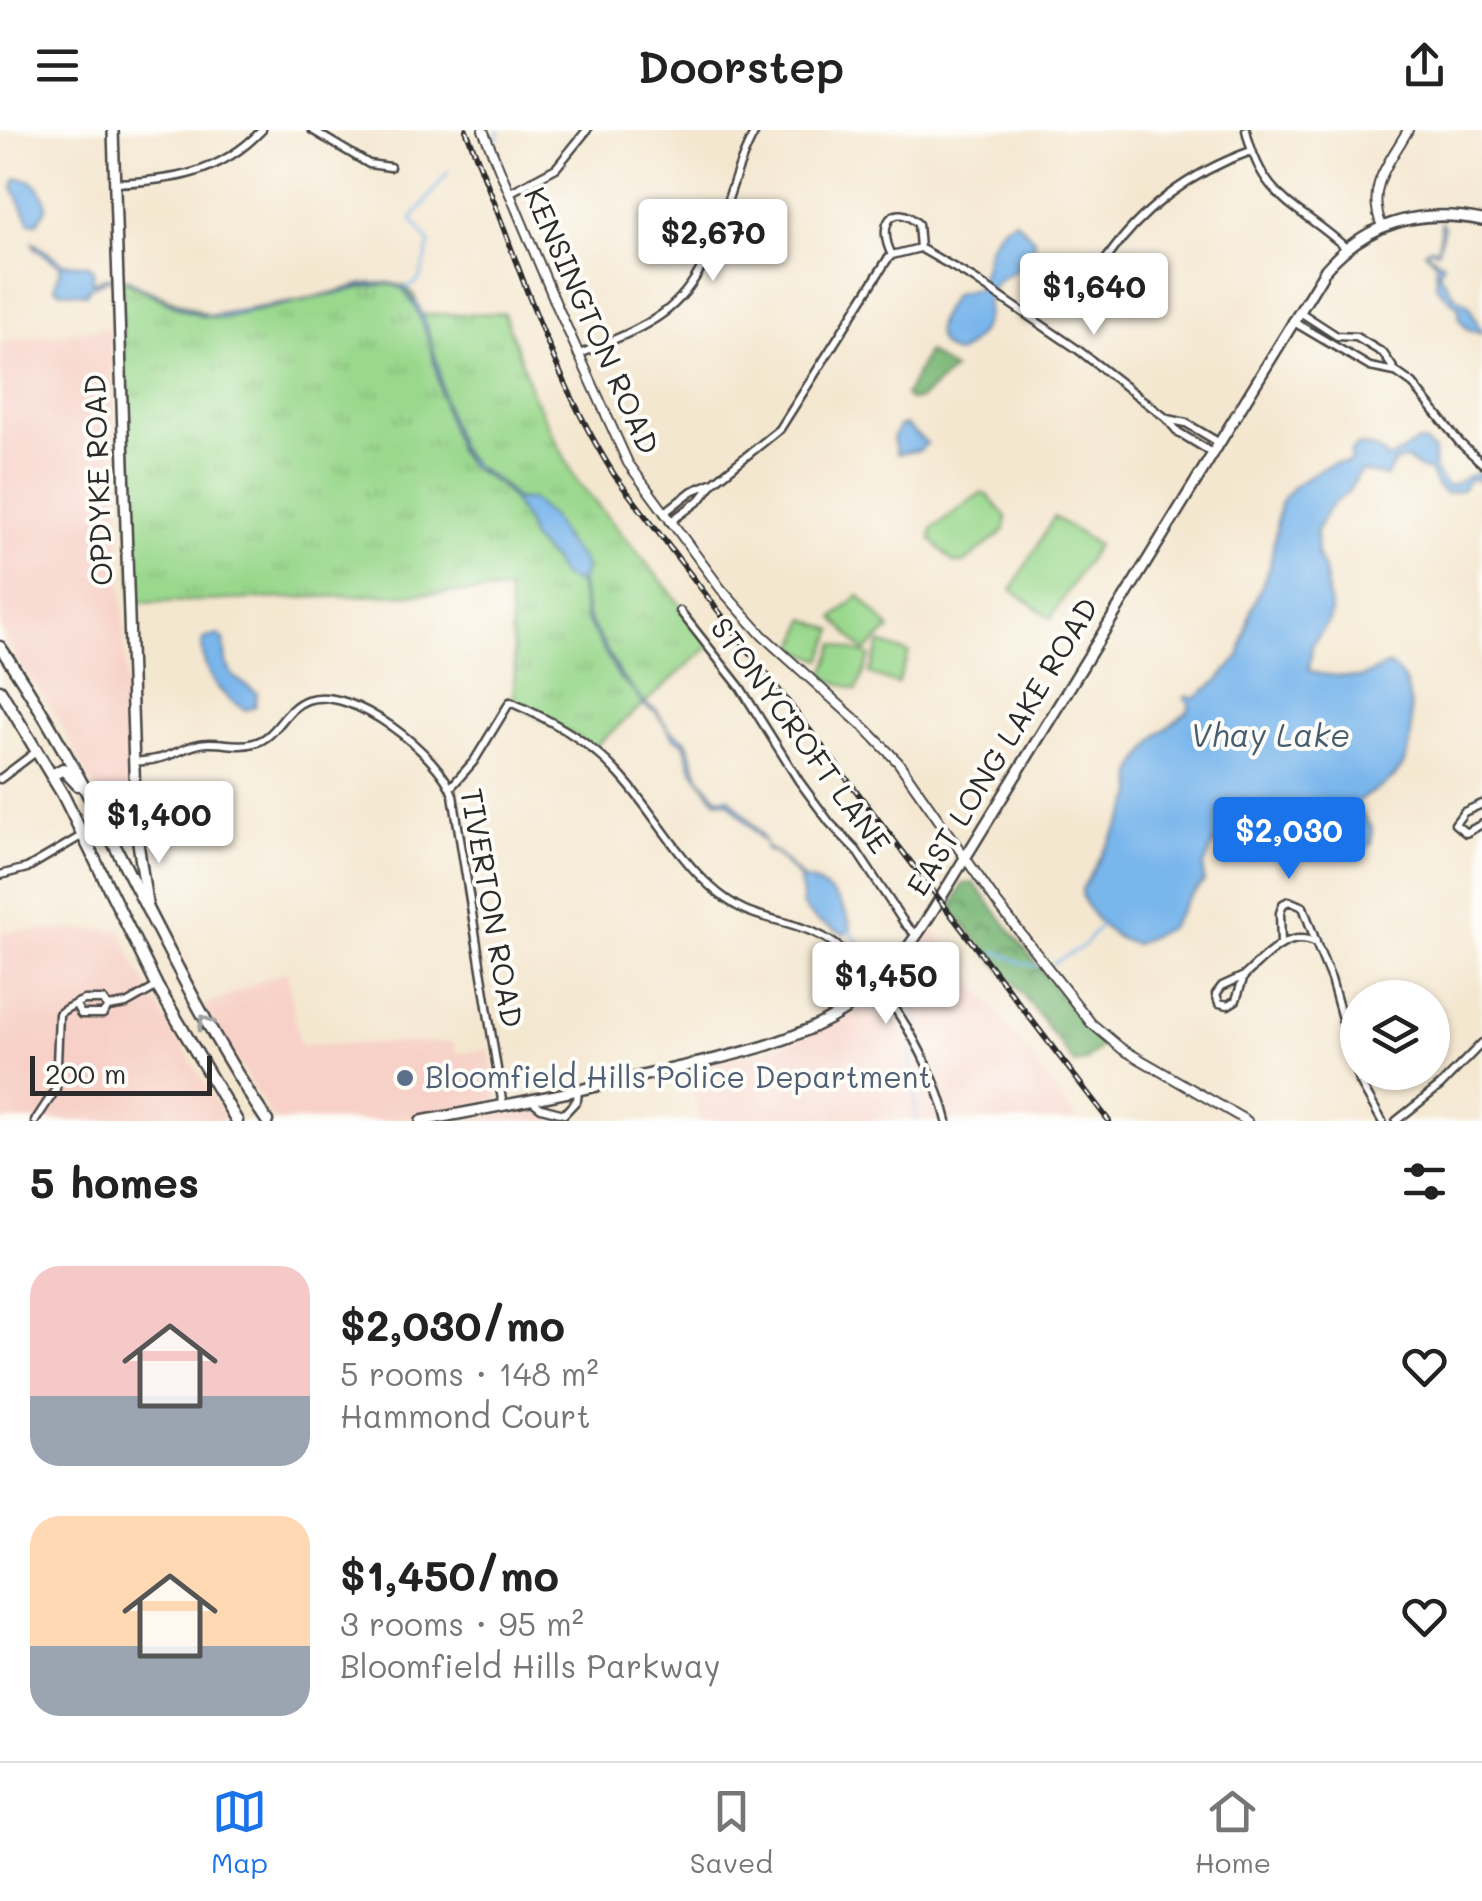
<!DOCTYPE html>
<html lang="en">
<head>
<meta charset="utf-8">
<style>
  :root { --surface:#fff; --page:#f2f2f2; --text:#222; --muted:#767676; --line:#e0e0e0; --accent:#1a73e8 }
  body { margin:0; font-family:Mali,sans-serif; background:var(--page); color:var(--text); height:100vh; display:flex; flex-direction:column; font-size:38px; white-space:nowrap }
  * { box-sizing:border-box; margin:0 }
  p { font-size:32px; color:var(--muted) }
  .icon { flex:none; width:55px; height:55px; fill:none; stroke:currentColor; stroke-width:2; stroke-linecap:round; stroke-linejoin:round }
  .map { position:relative; height:991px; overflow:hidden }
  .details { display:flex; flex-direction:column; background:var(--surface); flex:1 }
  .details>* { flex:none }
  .fabs { position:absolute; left:1340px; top:850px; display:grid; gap:20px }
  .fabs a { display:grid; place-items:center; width:110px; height:110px; border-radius:50%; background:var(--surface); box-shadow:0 2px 8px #0004; font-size:50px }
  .scale { position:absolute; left:30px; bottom:25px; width:182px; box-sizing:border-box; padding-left:10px; border:5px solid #2b2b2b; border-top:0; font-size:28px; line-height:35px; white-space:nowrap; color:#2b2b2b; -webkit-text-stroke:8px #fdfcf7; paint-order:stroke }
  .price { position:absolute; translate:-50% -85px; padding:0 22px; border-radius:10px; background:#fff; color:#222; font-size:32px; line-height:65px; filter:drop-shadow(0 2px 5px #0008) }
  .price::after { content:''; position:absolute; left:50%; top:60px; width:30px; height:22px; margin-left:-15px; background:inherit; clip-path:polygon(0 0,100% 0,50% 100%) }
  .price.on { background:var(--accent); color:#fff }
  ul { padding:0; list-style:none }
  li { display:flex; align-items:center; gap:30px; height:250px; padding:0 30px }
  li span { display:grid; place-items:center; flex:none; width:280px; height:200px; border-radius:30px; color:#555 }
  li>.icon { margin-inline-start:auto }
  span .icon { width:120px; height:120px; fill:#fffc; stroke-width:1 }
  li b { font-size:42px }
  h2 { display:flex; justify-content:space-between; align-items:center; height:120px; padding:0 30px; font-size:42px }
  header { display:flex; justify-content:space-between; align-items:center; height:130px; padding:0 30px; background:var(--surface); font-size:45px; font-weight:600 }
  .tabs { display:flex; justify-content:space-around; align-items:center; height:140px; border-top:2px solid var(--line); background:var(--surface); font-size:28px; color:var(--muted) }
  .tabs a { display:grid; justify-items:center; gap:5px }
  .tabs .on { color:var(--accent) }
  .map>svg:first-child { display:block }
  .built { fill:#f7d1c7 }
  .grass { fill:url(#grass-tufts); stroke:#62825c; stroke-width:2.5 }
  .forest { fill:url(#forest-crowns); stroke:#537252; stroke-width:2.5 }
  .green { fill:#9ad88d; stroke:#62825c; stroke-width:2.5 }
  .water { fill:#79b6ec; stroke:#52708c; stroke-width:2.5 }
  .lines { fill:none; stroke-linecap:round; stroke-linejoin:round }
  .stream { stroke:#79b6ec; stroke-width:2.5 }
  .minor-casing { stroke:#494744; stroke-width:11 }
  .tertiary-casing { stroke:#494744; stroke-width:12 }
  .secondary-casing { stroke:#494744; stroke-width:14 }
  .primary-casing { stroke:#494744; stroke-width:15 }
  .minor { stroke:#fff; stroke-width:6 }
  .tertiary { stroke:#fff; stroke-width:8 }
  .secondary { stroke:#fff; stroke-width:9 }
  .primary { stroke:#fff; stroke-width:10 }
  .rail-casing { stroke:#2b2b2b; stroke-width:6 }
  .rail { stroke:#fdfcf7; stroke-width:2.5; stroke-dasharray:8; stroke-linecap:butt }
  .oneway { stroke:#a0a0a0 }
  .service-dot { fill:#5c6f8a; stroke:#fdfcf7; stroke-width:4 }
  .labels { text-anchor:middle; stroke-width:8; stroke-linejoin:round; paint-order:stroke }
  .street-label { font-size:30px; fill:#2b2b2b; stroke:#fdfcf7 }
  .service-label { font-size:30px; fill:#4e5e75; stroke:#fdfcf7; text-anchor:start }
  .water-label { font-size:32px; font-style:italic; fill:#465c6f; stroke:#fdfcf7 }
</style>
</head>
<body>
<header><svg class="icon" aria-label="menu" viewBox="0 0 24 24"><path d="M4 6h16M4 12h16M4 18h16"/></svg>Doorstep<svg class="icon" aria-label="share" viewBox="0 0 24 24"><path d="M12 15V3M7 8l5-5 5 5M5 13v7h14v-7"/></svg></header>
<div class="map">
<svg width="1482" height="991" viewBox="0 0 1482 991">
  <defs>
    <pattern id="grass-tufts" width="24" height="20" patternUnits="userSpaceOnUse" patternTransform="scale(2.5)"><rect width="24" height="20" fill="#9ad88d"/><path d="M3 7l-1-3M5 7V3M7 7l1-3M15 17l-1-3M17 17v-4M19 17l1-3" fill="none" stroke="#85ba7a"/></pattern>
    <pattern id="forest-crowns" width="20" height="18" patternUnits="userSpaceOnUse" patternTransform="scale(2.5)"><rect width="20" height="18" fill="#7bb878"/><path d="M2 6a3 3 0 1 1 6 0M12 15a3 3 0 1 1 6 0" fill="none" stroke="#659663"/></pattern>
  </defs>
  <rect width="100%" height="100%" fill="#fdfcf7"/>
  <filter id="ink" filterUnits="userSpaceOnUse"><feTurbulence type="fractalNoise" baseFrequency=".01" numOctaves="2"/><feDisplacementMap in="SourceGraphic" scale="20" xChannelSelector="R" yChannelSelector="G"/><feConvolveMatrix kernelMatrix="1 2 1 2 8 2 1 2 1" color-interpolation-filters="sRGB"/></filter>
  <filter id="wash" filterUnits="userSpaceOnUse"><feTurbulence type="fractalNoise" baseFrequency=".0048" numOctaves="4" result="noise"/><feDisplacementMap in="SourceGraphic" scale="40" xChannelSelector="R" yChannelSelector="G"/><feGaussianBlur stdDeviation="2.25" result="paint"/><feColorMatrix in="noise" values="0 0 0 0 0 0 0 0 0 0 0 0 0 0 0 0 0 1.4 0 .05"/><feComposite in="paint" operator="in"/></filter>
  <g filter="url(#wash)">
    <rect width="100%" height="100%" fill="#f4e7d0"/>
    <!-- built -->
    <path class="built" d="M110 197 132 689V705L127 714 122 712 58 588 18 532 0 497V212Z
      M932 797 1078 991H699L689 939 791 912 857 879 901 837Z
      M121 799 131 826 146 855 226 991H0V801Z
      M287 841 300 915 453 912 457 924 490 919 498 971 391 991H274L203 876Z
      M525 979 558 985 561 991H461Z"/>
    <!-- grass -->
    <path class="grass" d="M121 149 211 186 294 172 372 153 405 156 414 165 421 185 504 183 533 265 576 350 665 455 711 515 592 619 577 607 513 573 515 540 508 461 133 473Z"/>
    <!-- forest -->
    <path class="forest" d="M927 222 953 240 920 269 910 270 905 266Z
      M974 753 1085 897 1104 913 1086 931 1075 934 1025 867 951 779 963 754Z"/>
    <!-- green -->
    <path class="green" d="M981 363 987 365 1006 387 1005 400 964 433H954L931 409 932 399Z
      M1054 387 1097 415 1051 488 1012 460Z
      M859 465 890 499 865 522 834 488Z
      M806 489 834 500 822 530 795 519Z
      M880 513 909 523 897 554 869 544Z
      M835 514 870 526 857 560 823 547Z"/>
    <!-- water -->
    <path class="water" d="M16 48C35 47 45 61 46 79L37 93H30L13 57Z
      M1015 90 1034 109C1034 141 1010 138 995 154 993 156 988 167 986 170 992 192 976 212 957 224 923 212 939 186 954 164L977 159C990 133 981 106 1015 90Z
      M1441 92 1444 96 1438 121 1429 118 1426 122 1443 133 1439 143 1456 167 1469 175 1482 204 1466 198 1458 187 1460 179 1436 156V132L1424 121 1429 117 1438 118Z
      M32 112 63 133 89 135 94 142 92 152 109 147 124 148 162 168 207 186 306 170 364 154 390 153 402 156 418 175 426 195 439 239 443 269 460 320 477 338 500 353 517 370 531 369 553 389 565 411 582 430 585 439 581 451 587 486 621 546 644 573 656 580 668 599 686 610 700 648 718 668 729 667 760 703 768 719 776 722 804 750C826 751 848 778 851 799L844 804 816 790 803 777 800 749 775 723 766 720 765 713 728 672 716 670 705 657 692 638 684 613 673 607 656 582 643 575 634 561 620 549 586 489 579 453 562 447 552 430 531 409 526 392 511 368 498 354 472 338 459 323 444 278 430 212 415 177 402 158 391 154 364 157 222 188 201 186 179 178 122 149H108L90 157 86 164 61 161 55 157 61 136 36 119Z
      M905 295 927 313 920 320 897 324 893 309 899 296Z
      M1417 312 1425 313 1434 321 1433 337 1445 355 1452 356 1467 346 1475 345 1479 336 1482 351 1469 349 1462 360 1445 364 1437 357 1428 340 1418 338 1407 329 1395 332 1386 347 1361 341 1348 362 1329 377 1316 402 1317 424 1324 440 1331 481 1329 491 1312 515 1309 540 1320 544 1360 548 1389 535C1406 546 1408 557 1410 575 1413 605 1413 632 1387 653 1376 662 1363 664 1355 676L1372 698 1371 715 1357 721 1323 703 1301 685 1281 681 1221 705 1212 717 1203 738 1204 752 1186 771 1170 797 1136 814C1114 812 1081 780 1082 759L1126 684 1134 665V643L1138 633 1158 605 1188 581 1190 574 1185 569 1186 566 1196 567 1219 550 1239 527 1251 480 1270 437 1280 373 1293 357 1317 341 1335 333H1347L1351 330V321L1359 315 1375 318 1389 329Z
      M218 505 224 509 226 533 234 547 257 563 255 577 246 580C220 567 199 539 203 509Z"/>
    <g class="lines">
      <!-- stream -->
      <path class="stream" d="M497 9 499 0
        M405 158C409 156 415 155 418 151 421 148 429 118 430 113L412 90 448 42
        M848 801 884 836
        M988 825 999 822 1022 833 1037 836
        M1053 833 1082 817 1101 795
        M897 851 903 857 935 856 936 860 929 863 928 868 915 881 919 896
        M910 921 917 991"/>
    </g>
  </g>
  <g filter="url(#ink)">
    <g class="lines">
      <!-- minor casing -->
      <g class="minor-casing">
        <path id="minor" d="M312 0 369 34 390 37
          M1246 0C1263 73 1299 74 1346 118
          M114 53C172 51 220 44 262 0
          M509 63 556 38 587 0
          M892 125C876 95 893 70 918 94L920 118
          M1105 131C1141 79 1192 42 1251 21
          M1300 182 1337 206 1356 207 1383 223 1396 242 1413 254 1460 313 1482 333
          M1292 191 1370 237 1395 242
          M578 225C607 212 637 202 662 184 721 141 722 59 756 0
          M1167 289 1186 293 1218 312
          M664 383 692 361 714 352 780 299 887 130 892 125 920 118 974 149 1077 219 1166 288 1178 302 1211 322
          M670 392 700 370 713 353
          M680 481 740 557 799 651 830 693 856 720 905 794 917 806
          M133 632C141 631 149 631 156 629 174 626 190 613 208 613 224 612 238 618 254 613 278 607 283 579 307 570 351 554 440 625 453 665L503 976
          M0 649 37 621
          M451 657 474 631 510 572C551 590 588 610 618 643 651 678 674 723 710 756 749 792 771 784 813 802 875 828 932 928 947 991
          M1482 674 1464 682 1455 694 1466 703 1482 694
          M0 745 27 738 83 705
          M1281 814 1280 783 1283 774 1289 771 1303 777 1316 812
          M1244 846C1263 829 1288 798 1316 813L1331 849 1359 950 1382 991
          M1244 846 1236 870 1228 875 1219 873 1216 864 1222 856Z
          M77 877 81 884H103L108 877 126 874 156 857
          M532 971 541 978 564 984
          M564 984 577 970 578 961
          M35 991 56 959 59 884C64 879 79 872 84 870H103L108 877
          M1396 991 1440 956 1482 913"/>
      </g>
      <!-- tertiary casing -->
      <g class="tertiary-casing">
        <path id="tertiary" d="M483 0 557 176 628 333 721 459 762 505 867 600 898 632 997 773 1091 893 1122 919 1247 991
          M1382 96C1365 57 1390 32 1408 0"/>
      </g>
      <!-- secondary casing -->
      <g class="secondary-casing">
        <path id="secondary" d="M113 0 136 699 147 773
          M421 991C503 976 585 960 667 940 729 926 791 915 846 879 885 853 910 817 935 777L1326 139C1368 91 1421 78 1482 90"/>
      </g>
      <!-- primary casing -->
      <g class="primary-casing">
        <path id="primary" d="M0 517C103 667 166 840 267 991
          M0 560 63 665 157 856 237 991
          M52 645 63 639 78 655"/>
      </g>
      <!-- minor -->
      <use href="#minor" class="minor"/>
      <!-- tertiary -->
      <use href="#tertiary" class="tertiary"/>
      <!-- secondary -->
      <use href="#secondary" class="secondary"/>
      <!-- primary -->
      <use href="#primary" class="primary"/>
      <!-- rail casing -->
      <g class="rail-casing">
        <path id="rail" d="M466 0C514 117 547 239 615 346L1109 991"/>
      </g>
      <!-- rail -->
      <use href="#rail" class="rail"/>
    </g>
    <!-- one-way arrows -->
    <defs><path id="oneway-chevron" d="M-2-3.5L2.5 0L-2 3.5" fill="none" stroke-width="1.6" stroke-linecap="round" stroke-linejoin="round" transform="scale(2.5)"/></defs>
    <use class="oneway" href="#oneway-chevron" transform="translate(205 892) rotate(-118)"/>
  </g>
  <!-- markers -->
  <circle class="service-dot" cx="405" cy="948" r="10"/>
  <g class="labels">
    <!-- street labels -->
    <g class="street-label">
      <text transform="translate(591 191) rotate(66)" y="10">KENSINGTON ROAD</text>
      <text transform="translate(99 350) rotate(-92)" y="10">OPDYKE ROAD</text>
      <text transform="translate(800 606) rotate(54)" y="10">STONYCROFT LANE</text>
      <text transform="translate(1003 617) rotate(-59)" y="10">EAST LONG LAKE ROAD</text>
      <text transform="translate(491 778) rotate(80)" y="10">TIVERTON ROAD</text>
    </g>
    <!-- service labels -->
    <g class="service-label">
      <text x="425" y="958">Bloomfield Hills Police Department</text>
    </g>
    <!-- water labels -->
    <g class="water-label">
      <text x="1270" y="617">Vhay Lake</text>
    </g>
  </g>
</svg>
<div class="fabs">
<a><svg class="icon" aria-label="layers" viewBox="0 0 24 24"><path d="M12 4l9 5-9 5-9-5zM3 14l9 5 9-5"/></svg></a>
</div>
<div class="scale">200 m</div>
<b class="price" style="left:713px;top:154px">$2,670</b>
<b class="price" style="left:1094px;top:208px">$1,640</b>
<b class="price" style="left:159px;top:736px">$1,400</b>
<b class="price on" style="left:1289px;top:752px">$2,030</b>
<b class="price" style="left:886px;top:897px">$1,450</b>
</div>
<section class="details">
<h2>5 homes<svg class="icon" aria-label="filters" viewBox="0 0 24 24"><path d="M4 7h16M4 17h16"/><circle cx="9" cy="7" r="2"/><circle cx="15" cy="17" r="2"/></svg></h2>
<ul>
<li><span style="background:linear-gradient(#f6c9c9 65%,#9aa5b1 0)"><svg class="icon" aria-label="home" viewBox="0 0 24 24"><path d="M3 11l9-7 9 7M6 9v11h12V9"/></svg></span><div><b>$2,030/mo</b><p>5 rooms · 148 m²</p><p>Hammond Court</p></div><svg class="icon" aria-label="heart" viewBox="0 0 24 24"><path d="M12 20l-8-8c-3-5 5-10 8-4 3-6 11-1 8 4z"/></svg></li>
<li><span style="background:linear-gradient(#ffd9b3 65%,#9aa5b1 0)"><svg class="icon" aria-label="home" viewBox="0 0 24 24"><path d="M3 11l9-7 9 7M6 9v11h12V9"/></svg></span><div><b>$1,450/mo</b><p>3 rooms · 95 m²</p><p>Bloomfield Hills Parkway</p></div><svg class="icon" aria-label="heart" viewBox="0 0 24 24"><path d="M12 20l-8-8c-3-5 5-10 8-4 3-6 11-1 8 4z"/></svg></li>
</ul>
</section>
<nav class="tabs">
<a class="on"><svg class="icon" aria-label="map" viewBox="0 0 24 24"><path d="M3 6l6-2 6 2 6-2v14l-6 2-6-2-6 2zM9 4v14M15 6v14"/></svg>Map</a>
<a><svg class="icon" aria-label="saved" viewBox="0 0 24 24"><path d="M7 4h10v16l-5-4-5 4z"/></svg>Saved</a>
<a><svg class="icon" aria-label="home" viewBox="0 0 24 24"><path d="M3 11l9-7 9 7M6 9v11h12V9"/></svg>Home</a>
</nav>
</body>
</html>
